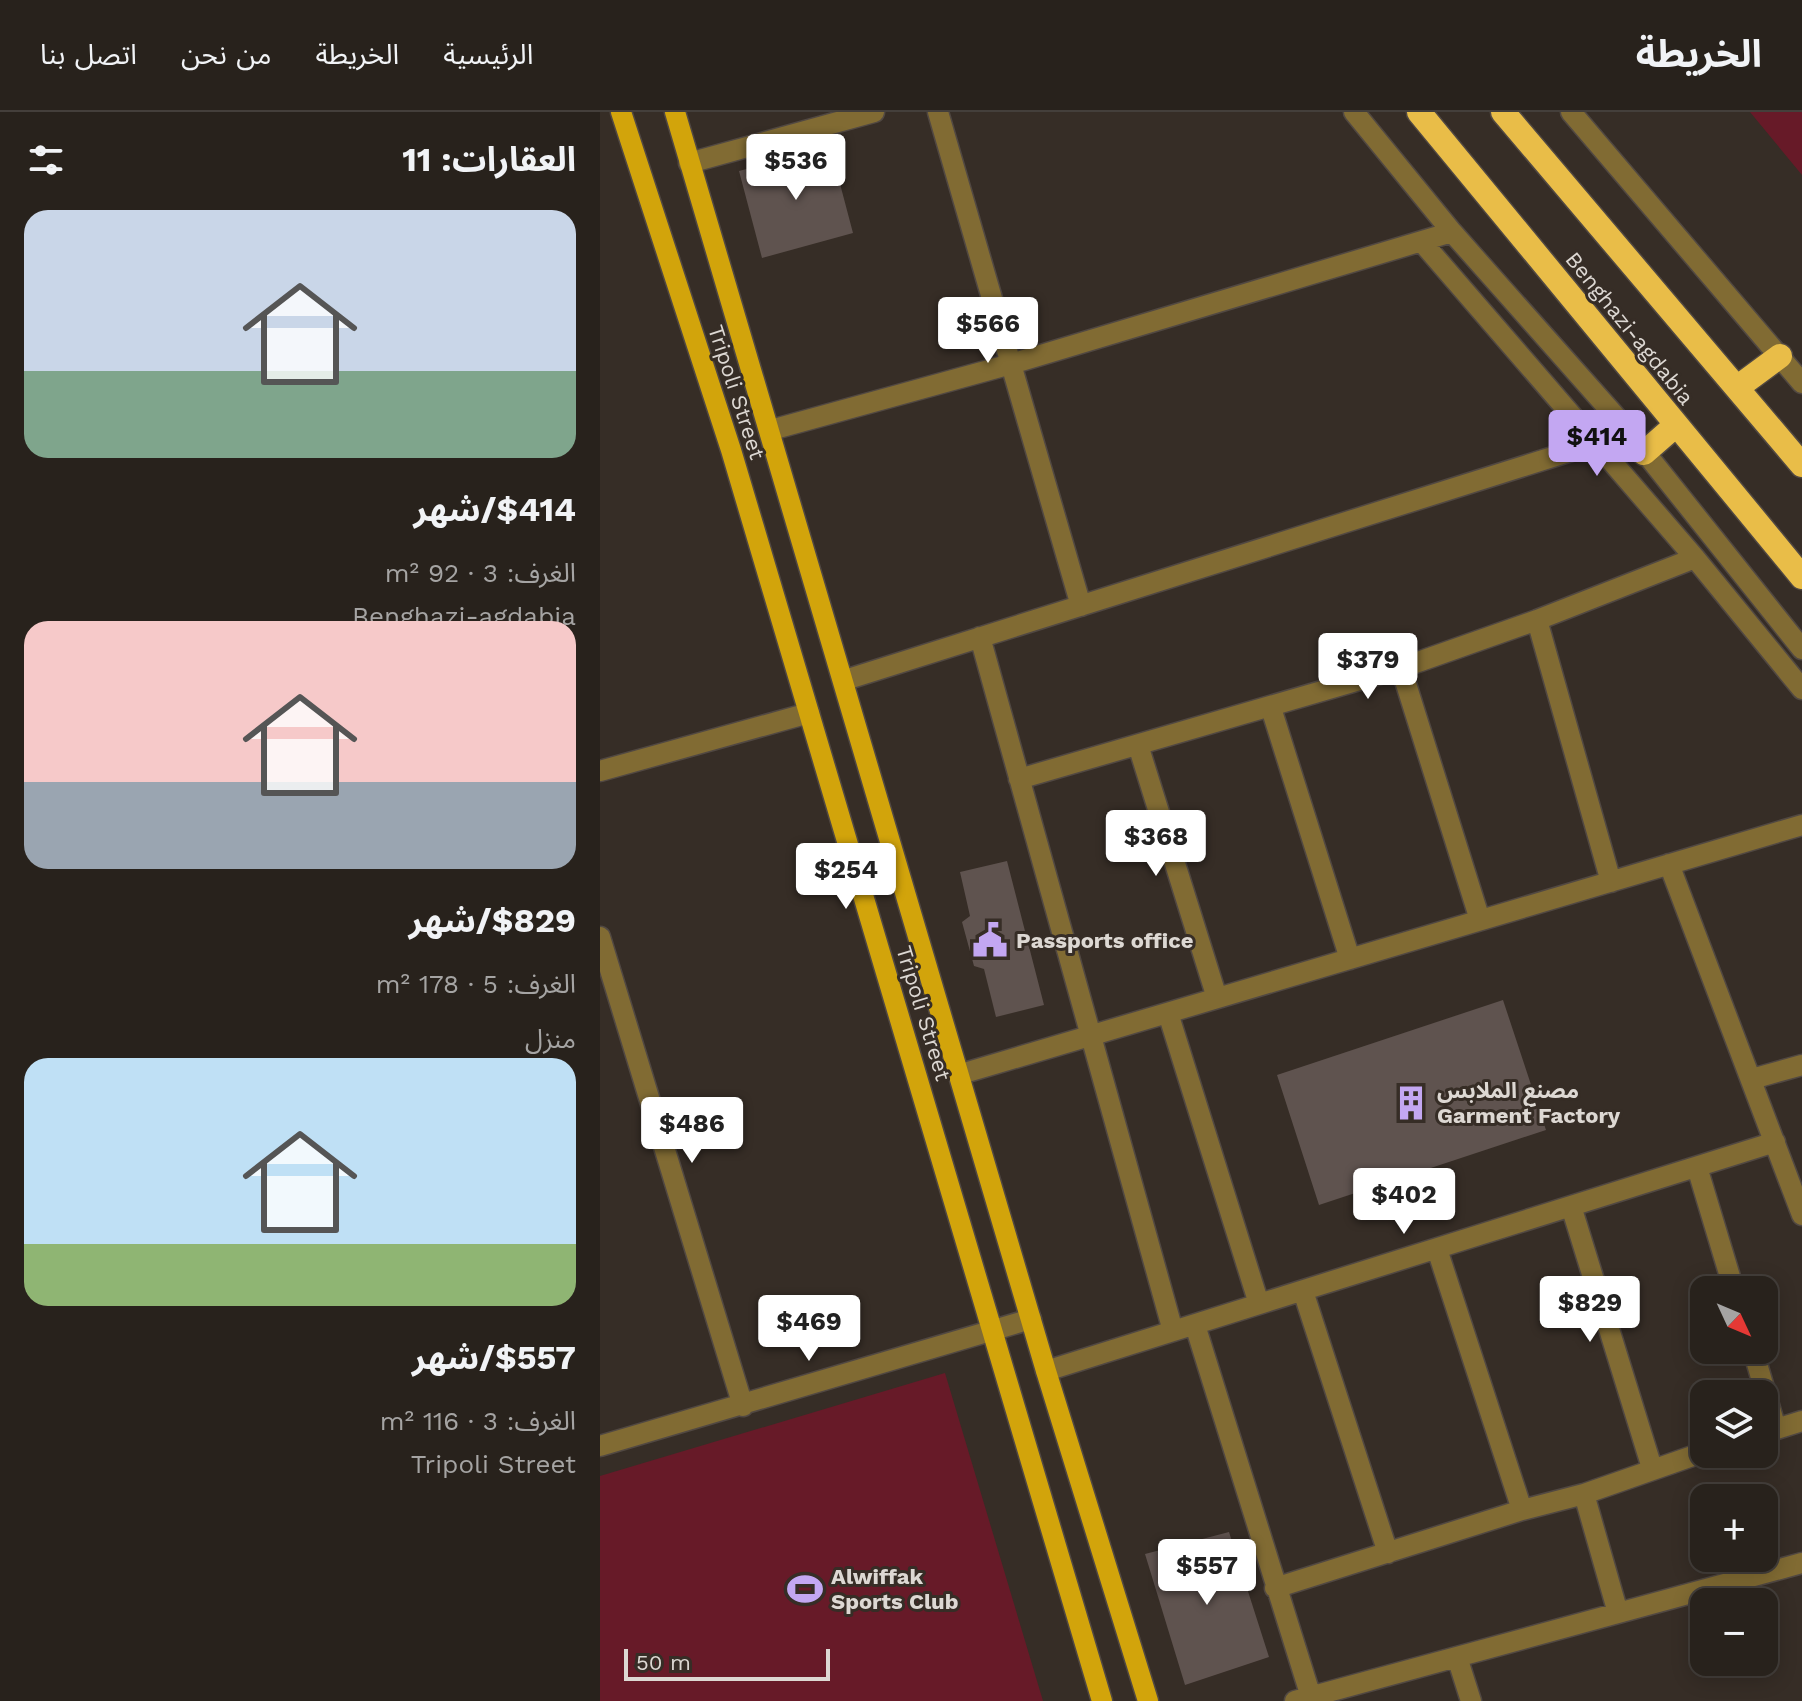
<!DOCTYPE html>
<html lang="ar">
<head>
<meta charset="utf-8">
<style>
  :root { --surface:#28221c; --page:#342f29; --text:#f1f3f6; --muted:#a5a4a3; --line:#443f3b; --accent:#c3a7f2 }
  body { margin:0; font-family:"Work Sans","Noto Sans Arabic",sans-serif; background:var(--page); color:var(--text); direction:rtl; height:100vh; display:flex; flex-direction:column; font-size:30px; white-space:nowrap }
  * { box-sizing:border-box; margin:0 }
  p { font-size:26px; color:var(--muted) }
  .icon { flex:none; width:44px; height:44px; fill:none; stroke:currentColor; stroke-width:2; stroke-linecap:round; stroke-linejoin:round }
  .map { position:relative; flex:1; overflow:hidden; direction:ltr }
  .side { display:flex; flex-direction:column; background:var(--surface); width:600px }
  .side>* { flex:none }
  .needle { width:52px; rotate:134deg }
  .fabs { position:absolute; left:1090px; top:1164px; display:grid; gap:16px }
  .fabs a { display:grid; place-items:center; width:88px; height:88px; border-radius:16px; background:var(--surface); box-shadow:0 4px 20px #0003,0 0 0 2px var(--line); font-size:40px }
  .scale { position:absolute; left:24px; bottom:20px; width:206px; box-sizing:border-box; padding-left:8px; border:4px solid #ddd8d3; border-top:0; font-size:22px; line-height:28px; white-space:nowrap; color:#ddd8d3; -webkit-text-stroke:6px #362d26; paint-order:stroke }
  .price { position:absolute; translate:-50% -68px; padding:0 18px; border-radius:8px; background:#fff; color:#222; font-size:26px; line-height:52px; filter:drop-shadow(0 2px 4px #0008) }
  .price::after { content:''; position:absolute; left:50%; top:48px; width:24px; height:18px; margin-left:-12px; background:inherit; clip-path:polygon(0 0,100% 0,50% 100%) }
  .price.current { background:var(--accent); color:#111 }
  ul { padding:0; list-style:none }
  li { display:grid; align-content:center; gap:16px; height:424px; padding:0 24px }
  li span { display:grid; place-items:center; height:248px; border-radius:24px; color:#555 }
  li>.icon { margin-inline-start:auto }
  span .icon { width:144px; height:144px; fill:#fffc; stroke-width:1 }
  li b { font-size:34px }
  h2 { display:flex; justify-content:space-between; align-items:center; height:96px; padding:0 24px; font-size:34px }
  header { display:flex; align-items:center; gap:48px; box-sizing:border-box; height:112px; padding:0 40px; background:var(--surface); border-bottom:2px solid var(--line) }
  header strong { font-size:38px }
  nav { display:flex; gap:44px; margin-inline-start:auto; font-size:28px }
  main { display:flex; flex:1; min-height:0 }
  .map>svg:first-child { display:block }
  .green { fill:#671a28 }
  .building { fill:#5f534f }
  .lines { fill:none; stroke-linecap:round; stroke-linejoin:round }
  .minor-casing { stroke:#514842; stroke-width:23 }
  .major-casing { stroke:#514842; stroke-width:23 }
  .highway-casing { stroke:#514842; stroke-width:27 }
  .minor { stroke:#816b33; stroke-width:20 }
  .major { stroke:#d2a40b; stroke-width:20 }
  .highway { stroke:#e9bd48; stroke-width:24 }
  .labels { text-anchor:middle; stroke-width:6; stroke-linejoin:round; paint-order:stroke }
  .street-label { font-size:22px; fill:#ddd8d3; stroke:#362d26 }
  .poi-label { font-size:22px; font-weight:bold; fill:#ddd8d3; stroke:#362d26; text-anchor:start }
</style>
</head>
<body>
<header>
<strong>الخريطة</strong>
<nav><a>الرئيسية</a><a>الخريطة</a><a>من نحن</a><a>اتصل بنا</a></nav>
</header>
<main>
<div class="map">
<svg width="1202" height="1589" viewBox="0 0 1202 1589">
  <rect width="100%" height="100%" fill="#362d26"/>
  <!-- green -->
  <path class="green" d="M1150 0H1202V63Z
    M345 1261 443 1589H0V1364Z"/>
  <!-- building -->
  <path class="building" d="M230 34 253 121 162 146 139 59Z
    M407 749 444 893 396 905 384 857 374 854 362 810 370 804 360 760Z
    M903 888 946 1018 719 1093 677 963Z
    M629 1420 669 1545 585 1573 545 1442Z"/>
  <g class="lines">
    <!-- minor casing -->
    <g class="minor-casing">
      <path id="minor" d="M338 0 481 494
        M754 0 852 120 1024 314 1202 537
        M971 0 1202 271
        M89 51 274 0
        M822 130 1095 446 1202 577
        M171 318 411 252 852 120
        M937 508 1011 770
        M380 525 573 1219
        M801 556 880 808
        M245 568 997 331
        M671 596 750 847
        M538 633 617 886
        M0 659 209 601
        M419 667 801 556 937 508 1095 446
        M1069 752 1202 1103
        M0 825 143 1294
        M568 901 659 1192
        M361 962 1202 713
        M1152 967 1202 953
        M1097 1055 1134 1178
        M971 1094 1052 1356
        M837 1137 922 1398
        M703 1179 788 1441
        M595 1213 711 1585
        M1153 1238 1176 1317
        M446 1259 1175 1030
        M1164 1321 1202 1309
        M0 1334 431 1207
        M984 1382 1018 1501
        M675 1476 922 1398 984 1382 1104 1340
        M857 1545 871 1589
        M695 1589 1202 1451"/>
    </g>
    <!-- major casing -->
    <g class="major-casing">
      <path id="major" d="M21 0 131 338 502 1589
        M75 0 446 1259 548 1589"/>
    </g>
    <!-- highway casing -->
    <g class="highway-casing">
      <path id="highway" d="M819 0 1202 465
        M903 0 1202 353
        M1138 275 1180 244
        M1044 341 1076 313"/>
    </g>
    <!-- minor -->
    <use href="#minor" class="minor"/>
    <!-- major -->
    <use href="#major" class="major"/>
    <!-- highway -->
    <use href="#highway" class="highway"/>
  </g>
  <!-- icons -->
  <defs>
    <g id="civic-bare" transform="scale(2.76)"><path d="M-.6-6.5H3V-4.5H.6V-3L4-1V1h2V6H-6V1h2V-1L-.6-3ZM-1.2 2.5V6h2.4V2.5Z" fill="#c3a7f2" stroke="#362d26" stroke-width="2.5" paint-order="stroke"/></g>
    <g id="building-bare" transform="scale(2.76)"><path d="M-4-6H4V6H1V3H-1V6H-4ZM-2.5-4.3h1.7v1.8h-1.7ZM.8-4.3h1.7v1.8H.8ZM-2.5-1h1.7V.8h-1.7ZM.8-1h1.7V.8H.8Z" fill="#c3a7f2" stroke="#362d26" stroke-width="2.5" paint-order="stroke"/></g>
    <g id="stadium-bare" transform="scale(2.76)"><path d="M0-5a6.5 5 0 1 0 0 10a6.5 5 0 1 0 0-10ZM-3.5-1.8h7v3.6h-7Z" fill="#c3a7f2" stroke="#362d26" stroke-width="2.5" paint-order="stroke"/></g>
  </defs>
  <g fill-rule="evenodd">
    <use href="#civic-bare" x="390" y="828"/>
    <use href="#building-bare" x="811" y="991"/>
    <use href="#stadium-bare" x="205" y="1477"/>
  </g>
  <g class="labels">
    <!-- street labels -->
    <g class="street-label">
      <text transform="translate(1030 216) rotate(51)" y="8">Benghazi-agdabia</text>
      <text transform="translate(137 280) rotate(72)" y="8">Tripoli Street</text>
      <text transform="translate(324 901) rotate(73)" y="8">Tripoli Street</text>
    </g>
    <!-- poi labels -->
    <g class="poi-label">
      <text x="416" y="836">Passports office</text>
      <text x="837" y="986">مصنع الملابس<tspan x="837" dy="25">Garment Factory</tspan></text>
      <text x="231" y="1472">Alwiffak<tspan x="231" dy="25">Sports Club</tspan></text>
    </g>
  </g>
</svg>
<div class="fabs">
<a><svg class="needle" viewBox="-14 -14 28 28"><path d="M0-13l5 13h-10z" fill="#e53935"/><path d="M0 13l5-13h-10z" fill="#a5a4a3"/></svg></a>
<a><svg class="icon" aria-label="layers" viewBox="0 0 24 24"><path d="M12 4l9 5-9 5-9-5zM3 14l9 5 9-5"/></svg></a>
<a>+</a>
<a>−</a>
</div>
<div class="scale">50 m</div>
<b class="price" style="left:196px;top:90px">$536</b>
<b class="price" style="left:388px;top:253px">$566</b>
<b class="price current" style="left:997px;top:366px">$414</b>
<b class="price" style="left:768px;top:589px">$379</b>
<b class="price" style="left:556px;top:766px">$368</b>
<b class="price" style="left:246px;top:799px">$254</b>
<b class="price" style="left:92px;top:1053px">$486</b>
<b class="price" style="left:804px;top:1124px">$402</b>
<b class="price" style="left:990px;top:1232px">$829</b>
<b class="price" style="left:209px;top:1251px">$469</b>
<b class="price" style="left:607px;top:1495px">$557</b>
</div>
<section class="side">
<h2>العقارات: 11<svg class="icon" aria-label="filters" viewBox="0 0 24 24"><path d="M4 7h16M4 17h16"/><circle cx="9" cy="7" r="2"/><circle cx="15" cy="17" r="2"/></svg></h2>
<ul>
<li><span style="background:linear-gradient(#c9d6e8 65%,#7fa58c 0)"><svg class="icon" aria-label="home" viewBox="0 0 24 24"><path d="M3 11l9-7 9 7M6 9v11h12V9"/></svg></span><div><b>$414/شهر</b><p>الغرف: 3 · 92 m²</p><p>Benghazi-agdabia</p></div></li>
<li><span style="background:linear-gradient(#f6c9c9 65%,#9aa5b1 0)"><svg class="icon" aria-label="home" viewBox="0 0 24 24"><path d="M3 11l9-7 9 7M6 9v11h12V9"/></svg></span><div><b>$829/شهر</b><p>الغرف: 5 · 178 m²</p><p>منزل</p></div></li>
<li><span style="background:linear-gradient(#bfe0f5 75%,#8fb573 0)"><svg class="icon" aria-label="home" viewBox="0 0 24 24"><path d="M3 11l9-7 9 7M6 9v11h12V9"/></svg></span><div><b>$557/شهر</b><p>الغرف: 3 · 116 m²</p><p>Tripoli Street</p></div></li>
</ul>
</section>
</main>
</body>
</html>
